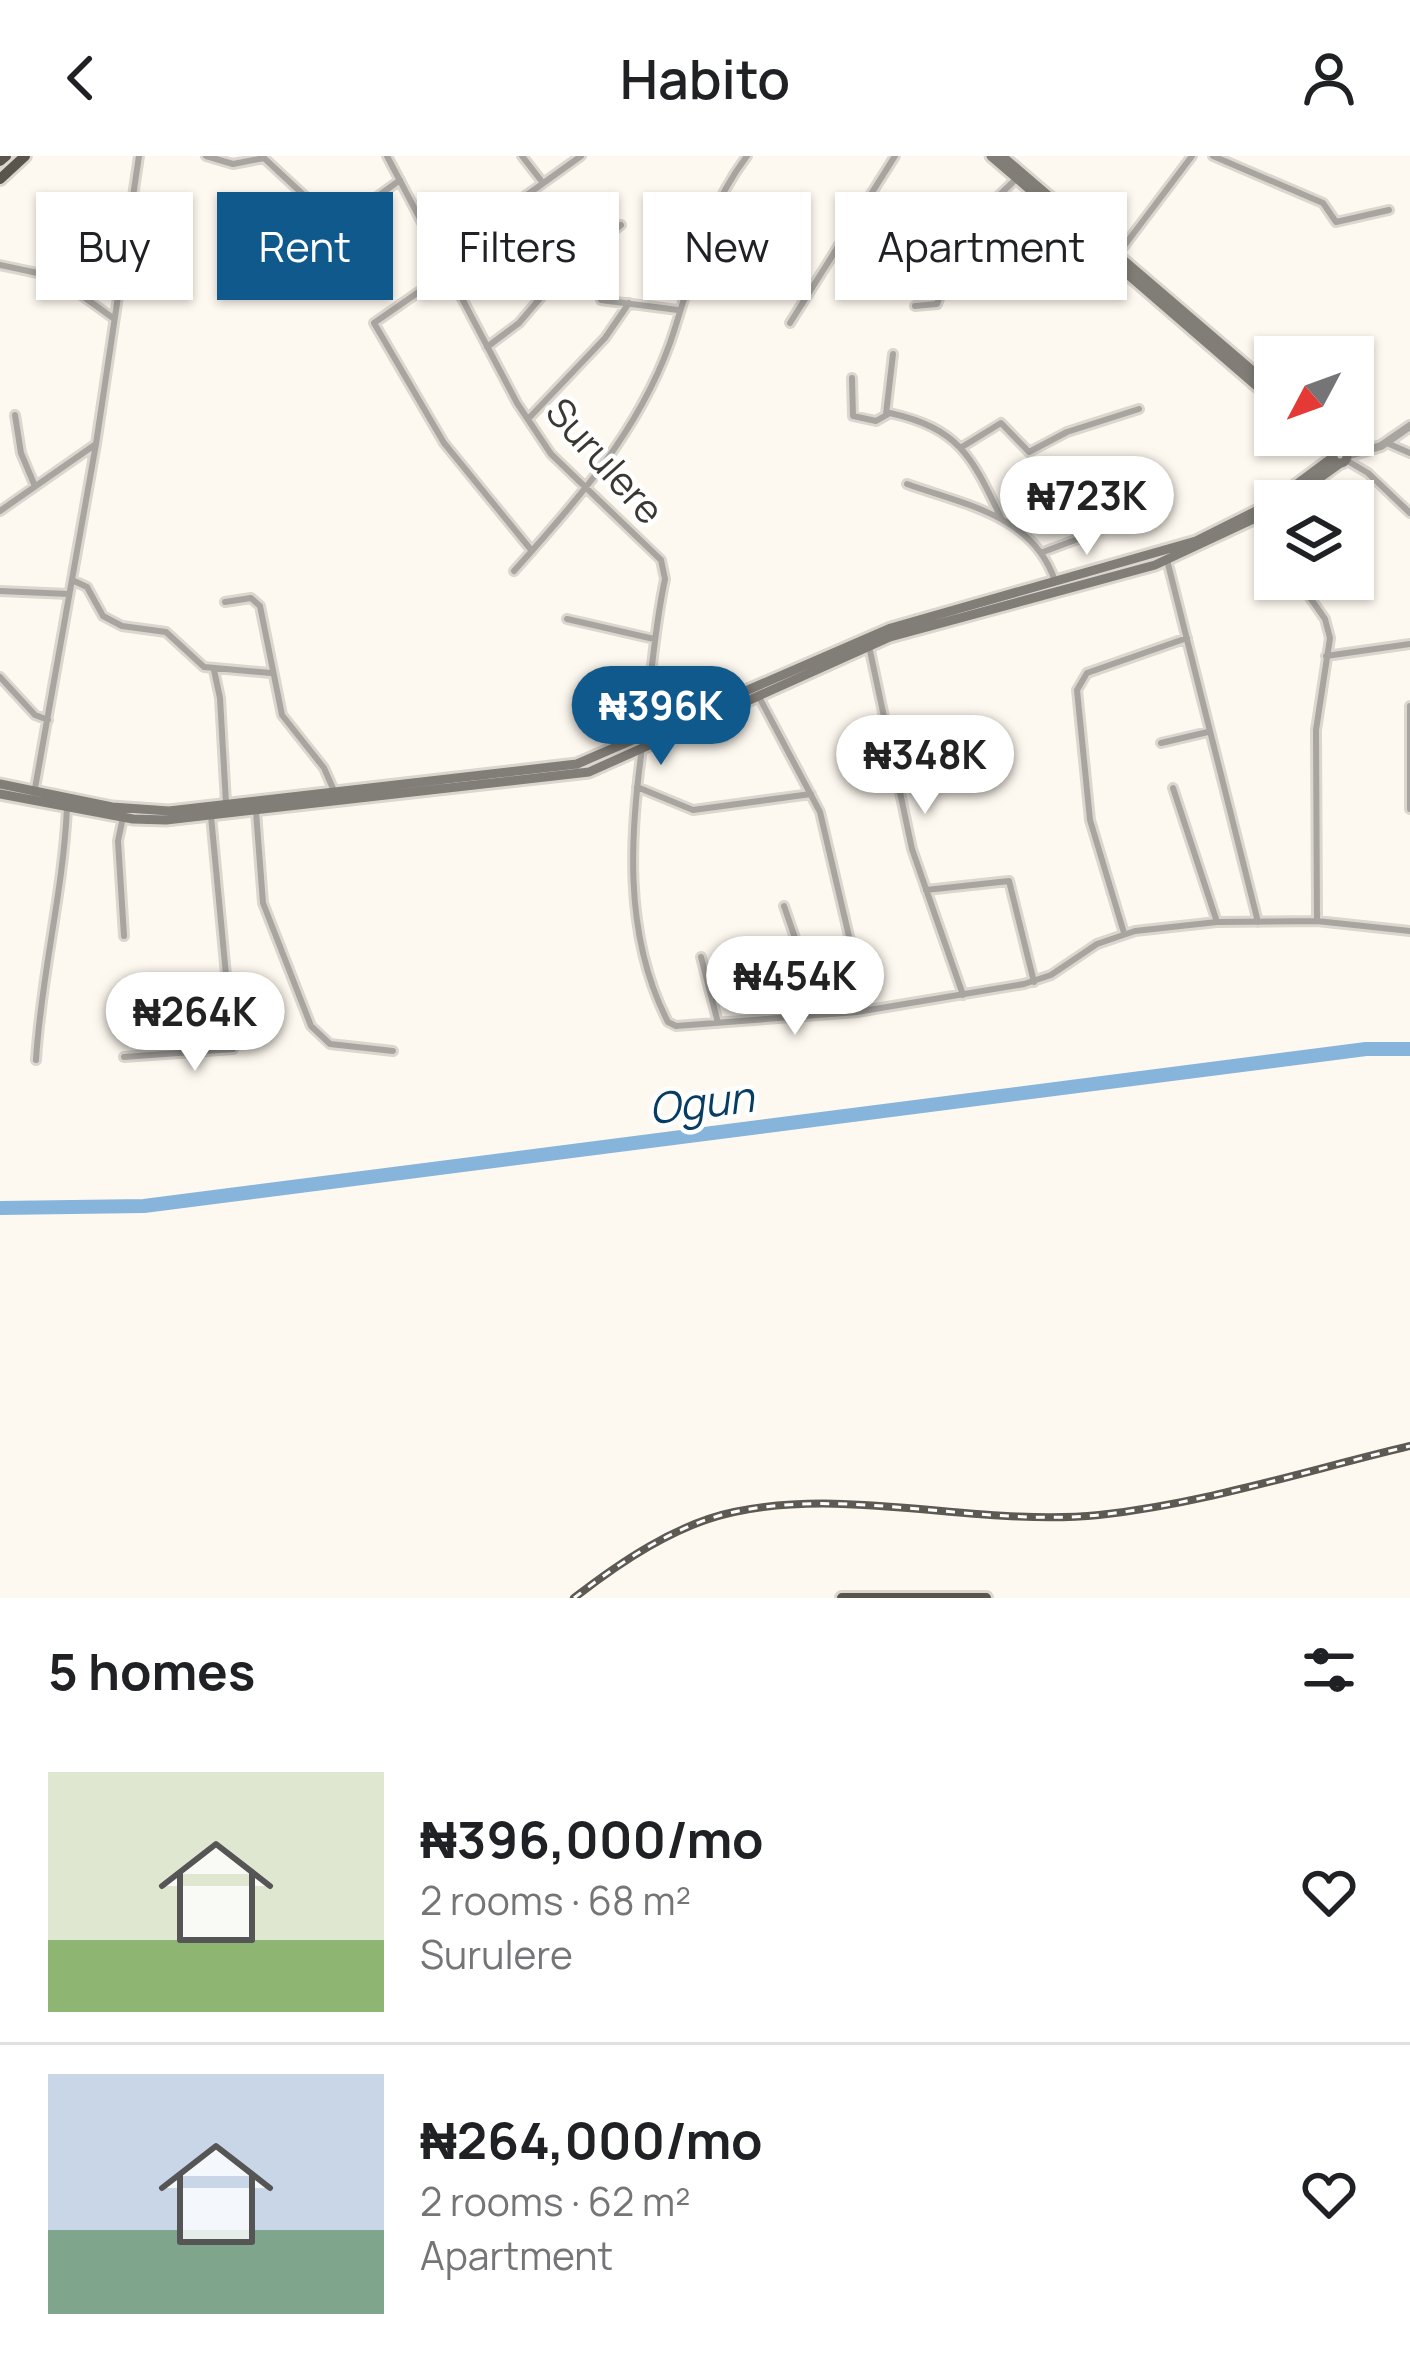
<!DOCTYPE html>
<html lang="en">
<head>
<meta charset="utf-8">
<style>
  :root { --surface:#fff; --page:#f2f2f2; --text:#202124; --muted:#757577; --line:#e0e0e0; --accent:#0f598d }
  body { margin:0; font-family:Manrope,sans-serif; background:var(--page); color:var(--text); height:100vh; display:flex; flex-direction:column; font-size:45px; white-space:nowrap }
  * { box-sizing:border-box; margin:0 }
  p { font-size:39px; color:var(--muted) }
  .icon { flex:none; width:66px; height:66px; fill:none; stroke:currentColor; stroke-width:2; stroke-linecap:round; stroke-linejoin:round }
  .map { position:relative; height:1442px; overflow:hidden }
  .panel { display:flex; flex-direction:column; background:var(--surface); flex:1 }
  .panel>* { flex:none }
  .hud { position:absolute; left:36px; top:36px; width:1338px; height:108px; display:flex; gap:24px }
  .needle { width:78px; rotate:229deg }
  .buttons { position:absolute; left:1254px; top:180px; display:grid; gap:24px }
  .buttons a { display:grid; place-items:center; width:120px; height:120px; border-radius:0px; background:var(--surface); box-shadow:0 3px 9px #0004; font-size:60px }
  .price { position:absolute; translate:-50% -102px; padding:0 27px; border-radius:42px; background:#fff; color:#222; font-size:39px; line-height:78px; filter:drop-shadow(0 3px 6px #0008) }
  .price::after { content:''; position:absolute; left:50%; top:72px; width:36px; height:27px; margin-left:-18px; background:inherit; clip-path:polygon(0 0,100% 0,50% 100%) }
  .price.selected { background:var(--accent); color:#fff }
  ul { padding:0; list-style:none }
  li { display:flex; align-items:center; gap:36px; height:300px; padding:0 48px }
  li+li { border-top:3px solid var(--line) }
  li span { display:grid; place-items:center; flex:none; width:336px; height:240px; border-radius:0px; color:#555 }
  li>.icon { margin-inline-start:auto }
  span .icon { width:144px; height:144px; fill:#fffc; stroke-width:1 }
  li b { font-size:51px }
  h2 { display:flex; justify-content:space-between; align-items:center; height:144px; padding:0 48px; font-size:51px }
  .chip { padding:0 42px; border-radius:0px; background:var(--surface); box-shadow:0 3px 9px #0004; font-size:42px; line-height:108px }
  .chip.selected { background:var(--accent); color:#fff }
  header { display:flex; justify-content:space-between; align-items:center; height:156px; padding:0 48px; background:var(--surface); font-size:54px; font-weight:600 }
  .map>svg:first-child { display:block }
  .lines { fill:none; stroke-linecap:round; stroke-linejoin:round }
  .river { stroke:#87b4db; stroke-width:14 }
  .minor-casing { stroke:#dbd6ce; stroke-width:12 }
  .tertiary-casing { stroke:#dbd6ce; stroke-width:14 }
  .secondary-casing { stroke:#dbd6ce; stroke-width:15 }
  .trunk-casing { stroke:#dbd6ce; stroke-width:16 }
  .minor { stroke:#a8a5a1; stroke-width:6 }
  .tertiary { stroke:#a8a5a1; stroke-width:8 }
  .secondary { stroke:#817d77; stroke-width:9 }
  .trunk { stroke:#5a554c; stroke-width:10 }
  .rail-casing { stroke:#5d5a54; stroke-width:8 }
  .rail { stroke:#fff; stroke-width:3; stroke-dasharray:9; stroke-linecap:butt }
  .labels { text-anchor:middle; stroke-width:9; stroke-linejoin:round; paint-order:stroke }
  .street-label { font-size:39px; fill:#3a3833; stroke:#fff }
  .water-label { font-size:42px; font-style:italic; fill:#083d63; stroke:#fff }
</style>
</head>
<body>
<header><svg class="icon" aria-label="back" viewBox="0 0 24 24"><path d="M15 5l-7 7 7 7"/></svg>Habito<svg class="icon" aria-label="person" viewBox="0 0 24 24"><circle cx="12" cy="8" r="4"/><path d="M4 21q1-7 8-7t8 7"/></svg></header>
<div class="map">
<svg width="1410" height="1442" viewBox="0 0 1410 1442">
  <rect width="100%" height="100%" fill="#fef9f0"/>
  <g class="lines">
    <!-- river -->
    <path class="river" d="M0 1052 144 1050 1366 893H1410"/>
    <!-- minor casing -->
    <g class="minor-casing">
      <path id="minor" d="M206 0 233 8 264 2 337 70 400 24
        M387 0 517 247 551 298 661 404 665 423C654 474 651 526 644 578 630 673 622 777 668 866L676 870 857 856 1024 828 1051 819 1097 788 1135 775 1217 766 1317 765 1410 775
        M522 0 543 27
        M1213 0 1323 47 1336 66 1389 54
        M1118 98 1192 0
        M439 102 581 0
        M0 109 56 121 113 162
        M446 117 374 167 444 287 532 395
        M980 128 953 106 954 99 985 53 1015 24
        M601 144 678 154
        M915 150 937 148 953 106
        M790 167 895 0
        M487 191 519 167 571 106 621 69
        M852 222 853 260 876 265 890 257C960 273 972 301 1001 362
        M886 258 893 198
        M15 259 21 297 34 328
        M529 262 605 182 629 147
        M1387 287 1410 297
        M962 291 1001 267 1029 296 1067 276 1139 253
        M1346 304 1368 317 1410 357
        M907 328C965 349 1033 359 1055 425
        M0 355 96 288
        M1259 364 1275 389
        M1043 396 1078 383 1104 366
        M1167 404 1258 766
        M514 415C576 346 638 276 670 187 693 120 703 58 747 0
        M1297 423 1325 463 1330 482 1316 574 1317 765
        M72 424 87 431 103 460 122 470 166 476 204 511 271 517
        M0 435 69 438
        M225 446 251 442 260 450 282 559 324 612 335 637
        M567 463 654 483
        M869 490 912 693 963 839
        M1326 500 1410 488
        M214 514 220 542 226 647
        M0 521 35 559 48 564
        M759 541 820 656 866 853
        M1410 550V653
        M1161 587 1208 576
        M637 631 693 654 811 638
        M1173 632 1217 766
        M34 638 96 288 139 0
        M256 656 263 747 311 870 330 888 393 895
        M123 661 118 685 124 780
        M926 734 1009 725 1034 826
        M784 750 821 857
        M1124 777 1090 664 1077 534 1087 517 1187 482
        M701 801 718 867
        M124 901 233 893 211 660
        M36 904C41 819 63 738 67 652"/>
    </g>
    <!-- tertiary casing -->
    <g class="tertiary-casing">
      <path id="tertiary" d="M1347 300 1381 290 1410 270"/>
    </g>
    <!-- secondary casing -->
    <g class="secondary-casing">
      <path id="secondary" d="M991 0 1275 246
        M1002 0 1275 234
        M1314 279 1334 296
        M1328 279 1340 293
        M1333 300a7 7 0 1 1 14 0a7 7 0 1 1-14 0Z
        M1287 345 1339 308
        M0 628 112 651 169 655 577 608 891 472 1196 385 1270 348 1333 301
        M0 638 133 663 166 664 589 616 890 481 1155 409 1275 353"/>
    </g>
    <!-- trunk casing -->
    <g class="trunk-casing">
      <path id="trunk" d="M0 5 6 0
        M0 23 25 0
        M842 1442H986"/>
    </g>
    <!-- minor -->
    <use href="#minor" class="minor"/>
    <!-- tertiary -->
    <use href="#tertiary" class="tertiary"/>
    <!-- secondary -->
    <use href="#secondary" class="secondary"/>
    <!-- trunk -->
    <use href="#trunk" class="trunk"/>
    <!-- rail casing -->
    <g class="rail-casing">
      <path id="rail" d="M574 1442C619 1407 676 1368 734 1356 851 1331 980 1371 1099 1359 1207 1347 1305 1315 1410 1290"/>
    </g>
    <!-- rail -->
    <use href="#rail" class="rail"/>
  </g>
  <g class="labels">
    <!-- street labels -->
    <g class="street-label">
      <text transform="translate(605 305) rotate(48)" y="14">Surulere</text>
    </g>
    <!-- water labels -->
    <g class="water-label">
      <text transform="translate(701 947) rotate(-7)" y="15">Ogun</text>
    </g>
  </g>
</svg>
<div class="buttons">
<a><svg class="needle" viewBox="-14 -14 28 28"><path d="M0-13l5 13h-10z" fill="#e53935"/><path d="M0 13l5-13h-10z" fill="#757577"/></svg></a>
<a><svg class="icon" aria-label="layers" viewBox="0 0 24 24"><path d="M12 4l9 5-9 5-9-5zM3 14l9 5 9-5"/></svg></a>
</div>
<b class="price" style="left:1087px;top:402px">₦723K</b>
<b class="price selected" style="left:661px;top:612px">₦396K</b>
<b class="price" style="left:925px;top:661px">₦348K</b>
<b class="price" style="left:795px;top:882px">₦454K</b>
<b class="price" style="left:195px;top:918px">₦264K</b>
<div class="hud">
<a class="chip">Buy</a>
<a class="chip selected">Rent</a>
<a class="chip">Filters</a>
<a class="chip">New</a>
<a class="chip">Apartment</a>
</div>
</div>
<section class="panel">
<h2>5 homes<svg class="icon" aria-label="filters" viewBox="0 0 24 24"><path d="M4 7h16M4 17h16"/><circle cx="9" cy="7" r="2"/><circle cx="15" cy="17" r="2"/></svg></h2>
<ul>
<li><span style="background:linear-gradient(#dfe7d0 70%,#8fb573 0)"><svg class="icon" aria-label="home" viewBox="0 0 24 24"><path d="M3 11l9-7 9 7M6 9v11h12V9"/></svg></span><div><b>₦396,000/mo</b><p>2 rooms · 68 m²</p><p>Surulere</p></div><svg class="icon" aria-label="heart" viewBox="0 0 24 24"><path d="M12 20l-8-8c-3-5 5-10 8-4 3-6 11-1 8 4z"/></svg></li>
<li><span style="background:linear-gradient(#c9d6e8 65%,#7fa58c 0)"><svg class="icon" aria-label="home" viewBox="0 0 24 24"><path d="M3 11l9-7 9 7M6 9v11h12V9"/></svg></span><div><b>₦264,000/mo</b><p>2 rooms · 62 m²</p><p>Apartment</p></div><svg class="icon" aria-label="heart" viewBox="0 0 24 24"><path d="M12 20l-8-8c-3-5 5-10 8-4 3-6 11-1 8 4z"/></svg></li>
</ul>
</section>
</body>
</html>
